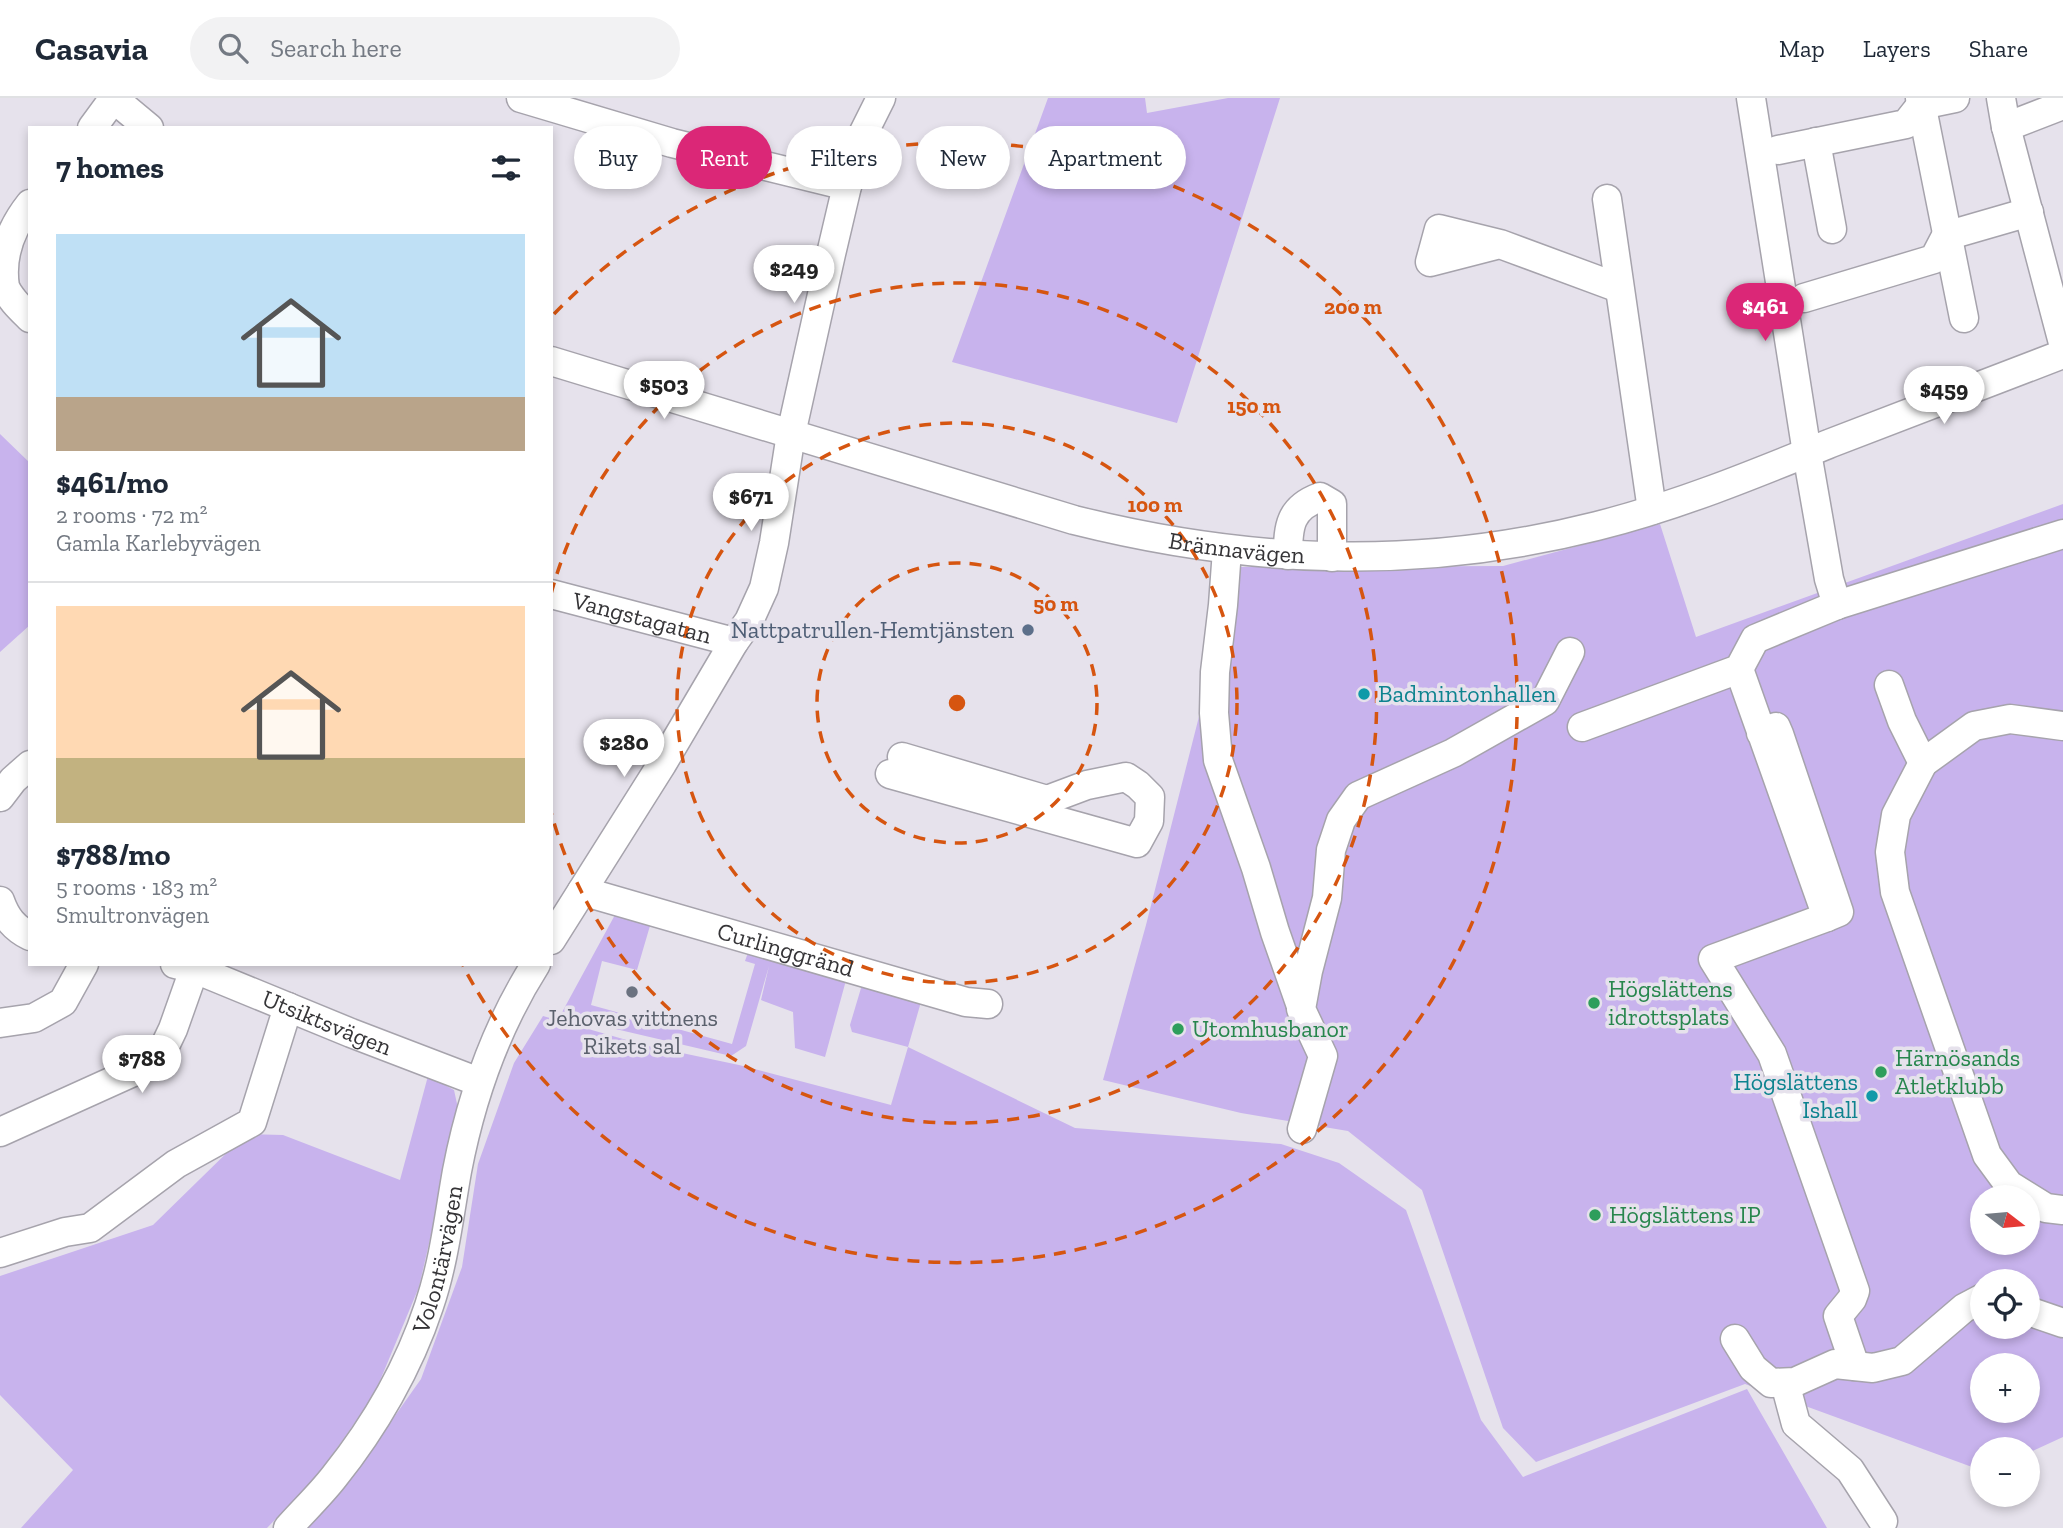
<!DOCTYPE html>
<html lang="en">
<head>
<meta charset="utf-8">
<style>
  :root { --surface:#fff; --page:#f2f2f3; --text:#1f2937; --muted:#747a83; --line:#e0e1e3; --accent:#db2777 }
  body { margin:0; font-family:"Zilla Slab",serif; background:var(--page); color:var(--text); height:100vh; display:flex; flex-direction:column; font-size:26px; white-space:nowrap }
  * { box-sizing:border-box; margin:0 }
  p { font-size:23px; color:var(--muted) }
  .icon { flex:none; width:38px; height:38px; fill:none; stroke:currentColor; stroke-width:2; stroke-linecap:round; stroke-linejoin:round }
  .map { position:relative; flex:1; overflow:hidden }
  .panel { position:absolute; left:28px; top:28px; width:525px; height:840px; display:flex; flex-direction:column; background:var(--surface); border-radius:0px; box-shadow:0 4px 10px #0003 }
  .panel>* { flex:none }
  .banner { position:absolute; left:574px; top:28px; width:665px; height:63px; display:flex; gap:14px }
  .needle { width:46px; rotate:106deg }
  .controls { position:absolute; left:1970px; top:1087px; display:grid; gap:14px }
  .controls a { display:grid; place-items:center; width:70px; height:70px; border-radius:50%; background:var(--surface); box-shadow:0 4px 10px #0003; font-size:35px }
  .price { position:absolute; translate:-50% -60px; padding:0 16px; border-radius:24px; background:#fff; color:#222; font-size:23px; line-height:46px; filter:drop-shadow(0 2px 4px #0008) }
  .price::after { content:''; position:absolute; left:50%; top:42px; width:21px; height:16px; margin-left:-10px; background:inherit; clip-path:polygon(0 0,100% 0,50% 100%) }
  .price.selected { background:var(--accent); color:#fff }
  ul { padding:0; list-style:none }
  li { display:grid; align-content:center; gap:14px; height:371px; padding:0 28px }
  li+li { border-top:2px solid var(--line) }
  li span { display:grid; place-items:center; height:217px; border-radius:0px; color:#555 }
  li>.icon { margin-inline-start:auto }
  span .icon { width:126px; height:126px; fill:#fffc; stroke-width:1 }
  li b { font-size:30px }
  h2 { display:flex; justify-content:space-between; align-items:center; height:84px; padding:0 28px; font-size:30px }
  .pill { padding:0 24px; border-radius:32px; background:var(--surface); box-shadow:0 4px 10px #0003; font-size:24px; line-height:63px }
  .pill.selected { background:var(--accent); color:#fff }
  header { display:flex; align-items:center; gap:42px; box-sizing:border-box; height:98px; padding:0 35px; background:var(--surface); border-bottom:2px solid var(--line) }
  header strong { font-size:33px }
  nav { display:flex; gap:38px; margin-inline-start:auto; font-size:24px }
  .search { width:490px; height:63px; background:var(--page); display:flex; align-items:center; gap:18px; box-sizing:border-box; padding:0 24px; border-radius:38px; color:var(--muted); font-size:26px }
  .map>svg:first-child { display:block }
  .green { fill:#c8b3ed; fill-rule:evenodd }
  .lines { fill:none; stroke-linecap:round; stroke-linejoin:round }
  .minor-casing { stroke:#a6a3ac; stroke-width:31 }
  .minor { stroke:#fff; stroke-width:28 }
  .ring { fill:none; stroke:#d65510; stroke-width:3.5; stroke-dasharray:12 9 }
  .service-dot { fill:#5c6f8a; stroke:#e6e2ec; stroke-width:2.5 }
  .culture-dot { fill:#0f9aa8; stroke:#e6e2ec; stroke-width:2.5 }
  .worship-dot { fill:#6b7280; stroke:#e6e2ec; stroke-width:2.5 }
  .leisure-dot { fill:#2e9e5b; stroke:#e6e2ec; stroke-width:2.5 }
  .labels { text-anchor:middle; stroke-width:7; stroke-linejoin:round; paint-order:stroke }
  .street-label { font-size:24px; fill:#353437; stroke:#e6e2ec }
  .service-label { font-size:24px; fill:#4e5e75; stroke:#e6e2ec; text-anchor:end }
  .culture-label { font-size:24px; fill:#0d838f; stroke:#e6e2ec; text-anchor:start }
  .leisure-label { font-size:24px; fill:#27864d; stroke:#e6e2ec; text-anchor:start }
  .worship-label { font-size:24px; fill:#5b616d; stroke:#e6e2ec }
  .centre { fill:#d65510; stroke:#e6e2ec; stroke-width:3.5 }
  .ring-label { font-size:21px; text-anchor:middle; font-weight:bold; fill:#d65510; stroke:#e6e2ec; stroke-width:7; stroke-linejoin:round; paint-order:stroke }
</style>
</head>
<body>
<header>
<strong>Casavia</strong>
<div class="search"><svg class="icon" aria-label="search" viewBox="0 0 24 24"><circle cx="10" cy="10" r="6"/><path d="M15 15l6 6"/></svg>Search here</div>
<nav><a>Map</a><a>Layers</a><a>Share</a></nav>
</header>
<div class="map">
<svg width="2063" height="1430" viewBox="0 0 2063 1430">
  <rect width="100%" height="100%" fill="#e6e2ec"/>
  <!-- green -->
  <path class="green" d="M1048 0H1145L1147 15 1228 0H1280L1177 325 952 264Z
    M0 336 30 365V527L0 554Z
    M2063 406V1339L2028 1355V1351H1983V1373L1745 1286 1536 1364 1503 1330 1422 1092 1348 1033 1241 1015 1103 982 1146 827 1237 469 1503 468 1660 426 1696 539ZM1983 1099H2028V1144H1983ZM1983 1183H2028V1228H1983ZM1983 1267H2028V1312H1983Z
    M616 815 652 821 637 872 602 863 591 907 732 946 755 866 745 863 750 849 848 875 825 959 795 950 793 914 761 902 769 868 746 948 731 958 560 918Z
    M864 880 923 897 908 949 1075 1030 1281 1046 1339 1065 1406 1112 1481 1322 1523 1379 1747 1291 1827 1430H306L346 1387 421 1281 462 1169 478 1066 514 965 543 918 644 947 739 967 891 1007 908 949 852 934 850 927Z
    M428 978 454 992 459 1015 419 1189 374 1297 319 1376 267 1430H21L73 1372 0 1297V1178L153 1127 246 1036 283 1037 400 1082Z"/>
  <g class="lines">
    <!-- minor casing -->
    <g class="minor-casing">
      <g id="minor">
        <path d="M113 0 149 30"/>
        <path d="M521 0 672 45 847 88"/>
        <path d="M1751 0 1807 355 1829 481 1837 507"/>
        <path d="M1920 0 1964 220"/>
        <path d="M2001 0 2006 29 2063 245"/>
        <path d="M2006 29 2063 7"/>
        <path d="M92 30 114 0"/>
        <path d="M1816 44 1832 131"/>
        <path d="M1778 52 1906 26 1921 7 1955 0"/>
        <path d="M1607 101 1652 412"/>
        <path d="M30 106C11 130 0 157 5 189 10 201 21 211 30 220"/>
        <path d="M1500 146 1430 164 1439 131 1500 146 1619 190"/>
        <path d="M1804 200 1934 161 1946 138 2029 114"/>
        <path id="s1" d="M551 263 1074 422C1250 466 1419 473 1597 428 1677 408 1755 376 1831 345 1908 315 1986 286 2063 256"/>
        <path d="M1227 452 1223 507 1215 574 1214 615 1218 662 1256 770 1275 834 1301 908"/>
        <path d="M1288 457C1288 428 1290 410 1320 399L1332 406V459"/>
        <path id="s2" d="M551 496 734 544"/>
        <path d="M1739 571 1827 819 1839 814 1779 636 1776 629 1761 635"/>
        <path d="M1889 587 1902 623 1923 665 1974 628 2010 621 2063 628"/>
        <path d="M1582 629 1739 571 1755 541 1837 507 2063 436"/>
        <path d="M1923 665 1896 717 1890 754 1895 794 1987 1057 2009 1087 2046 1110 2063 1112"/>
        <path d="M890 676 1137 745 1149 723 1150 699 1138 687 1126 679 1087 687 1047 702 902 659"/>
        <path d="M0 699 13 682 30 667"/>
        <path id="s3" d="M582 793 966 904 988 906"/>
        <path d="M0 803C6 820 14 830 30 838"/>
        <path d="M1827 819 1713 861 1772 956 1855 1193 1852 1201 1838 1218 1855 1268"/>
        <path d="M551 842 662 666 734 544 749 523 764 490 774 445 791 336 831 156 847 88 864 34 881 0"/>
        <path id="s4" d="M175 866 195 871 351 935 479 984"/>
        <path d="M0 925 34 920 63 904 84 866"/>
        <path d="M1302 1031 1323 958 1301 911 1308 873 1327 800 1331 752 1341 722 1358 698 1453 655 1545 603 1570 554"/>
        <path d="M0 1034 144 969 163 952 173 931 196 866"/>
        <path d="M0 1155 65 1134 90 1130 176 1066 252 1024 288 909"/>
        <path d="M2028 1213 2063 1225"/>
        <path d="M1735 1241 1753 1270 1771 1285 1795 1284 1835 1266 1873 1270 1902 1263 1964 1210 1983 1200"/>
        <path d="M1785 1285 1796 1326 1850 1372 1883 1423"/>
        <path id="s5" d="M288 1430C303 1413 320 1397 334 1379 374 1329 409 1269 429 1208 444 1164 449 1118 457 1073 471 1000 496 929 536 866"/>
      </g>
    </g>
    <!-- minor -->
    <use href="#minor" class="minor"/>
  </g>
  <!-- distance rings -->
  <g class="ring">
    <circle cx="957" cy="605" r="140"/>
    <circle cx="957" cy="605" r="280"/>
    <path d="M551 496A420 420 0 1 1 551 714"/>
    <path d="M554 216A560 560 0 1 1 463 868"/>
  </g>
  <!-- markers -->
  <circle class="service-dot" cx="1028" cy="532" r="7"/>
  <g class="culture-dot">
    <circle cx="1364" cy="596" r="7"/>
    <circle cx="1872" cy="998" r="7"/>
  </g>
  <circle class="worship-dot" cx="632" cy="894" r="7"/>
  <g class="leisure-dot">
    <circle cx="1594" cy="905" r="7"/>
    <circle cx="1178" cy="931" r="7"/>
    <circle cx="1881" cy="974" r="7"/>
    <circle cx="1595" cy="1117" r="7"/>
  </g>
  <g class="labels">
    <!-- street labels -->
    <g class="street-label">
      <text dy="8" stroke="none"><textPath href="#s1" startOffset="712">Brännavägen</textPath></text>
      <text dy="8" stroke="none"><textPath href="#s2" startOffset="94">Vangstagatan</textPath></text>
      <text dy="8" stroke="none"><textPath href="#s3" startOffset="212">Curlinggränd</textPath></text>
      <text dy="8" stroke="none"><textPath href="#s4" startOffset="163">Utsiktsvägen</textPath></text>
      <text dy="8" stroke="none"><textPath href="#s5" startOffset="313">Volontärvägen</textPath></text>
    </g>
    <!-- service labels -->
    <g class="service-label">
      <text x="1014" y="540">Nattpatrullen-Hemtjänsten</text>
    </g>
    <!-- culture labels -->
    <g class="culture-label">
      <text x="1378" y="604">Badmintonhallen</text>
      <text x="1858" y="992" text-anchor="end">Högslättens<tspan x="1858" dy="28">Ishall</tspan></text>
    </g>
    <!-- leisure labels -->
    <g class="leisure-label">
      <text x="1608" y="899">Högslättens<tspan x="1608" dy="28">idrottsplats</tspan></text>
      <text x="1192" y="939">Utomhusbanor</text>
      <text x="1895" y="968">Härnösands<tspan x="1895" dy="28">Atletklubb</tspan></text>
      <text x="1609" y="1125">Högslättens IP</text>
    </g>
    <!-- worship labels -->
    <g class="worship-label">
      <text x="632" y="928">Jehovas vittnens<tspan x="632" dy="28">Rikets sal</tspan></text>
    </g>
  </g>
  <circle cx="957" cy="605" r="10" class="centre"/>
  <g class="ring-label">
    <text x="1353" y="216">200 m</text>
    <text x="1254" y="315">150 m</text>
    <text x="1155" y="414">100 m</text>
    <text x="1056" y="513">50 m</text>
  </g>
</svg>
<div class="controls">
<a><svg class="needle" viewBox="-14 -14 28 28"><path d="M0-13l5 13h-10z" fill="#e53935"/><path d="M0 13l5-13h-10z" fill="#747a83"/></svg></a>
<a><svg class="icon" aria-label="locate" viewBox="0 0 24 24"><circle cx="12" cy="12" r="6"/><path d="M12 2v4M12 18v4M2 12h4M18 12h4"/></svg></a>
<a>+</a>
<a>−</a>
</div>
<b class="price" style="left:794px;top:207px">$249</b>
<b class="price selected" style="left:1765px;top:245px">$461</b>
<b class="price" style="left:664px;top:323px">$503</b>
<b class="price" style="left:1944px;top:328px">$459</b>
<b class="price" style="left:751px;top:435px">$671</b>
<b class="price" style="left:624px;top:681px">$280</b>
<b class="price" style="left:142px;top:997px">$788</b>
<div class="banner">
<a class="pill">Buy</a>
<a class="pill selected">Rent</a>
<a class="pill">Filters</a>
<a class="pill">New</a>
<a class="pill">Apartment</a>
</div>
<section class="panel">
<h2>7 homes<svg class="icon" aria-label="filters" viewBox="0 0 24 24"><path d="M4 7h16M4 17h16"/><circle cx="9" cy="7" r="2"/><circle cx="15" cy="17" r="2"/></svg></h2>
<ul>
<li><span style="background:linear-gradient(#bfe0f5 75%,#b9a48a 0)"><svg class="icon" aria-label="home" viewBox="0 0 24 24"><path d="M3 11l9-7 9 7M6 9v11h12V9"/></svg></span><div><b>$461/mo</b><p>2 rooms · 72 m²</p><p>Gamla Karlebyvägen</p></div></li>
<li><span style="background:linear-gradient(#ffd9b3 70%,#c2b280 0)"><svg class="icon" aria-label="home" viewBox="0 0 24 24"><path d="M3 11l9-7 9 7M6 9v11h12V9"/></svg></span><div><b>$788/mo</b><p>5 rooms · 183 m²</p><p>Smultronvägen</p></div></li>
</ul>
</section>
</div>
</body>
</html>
